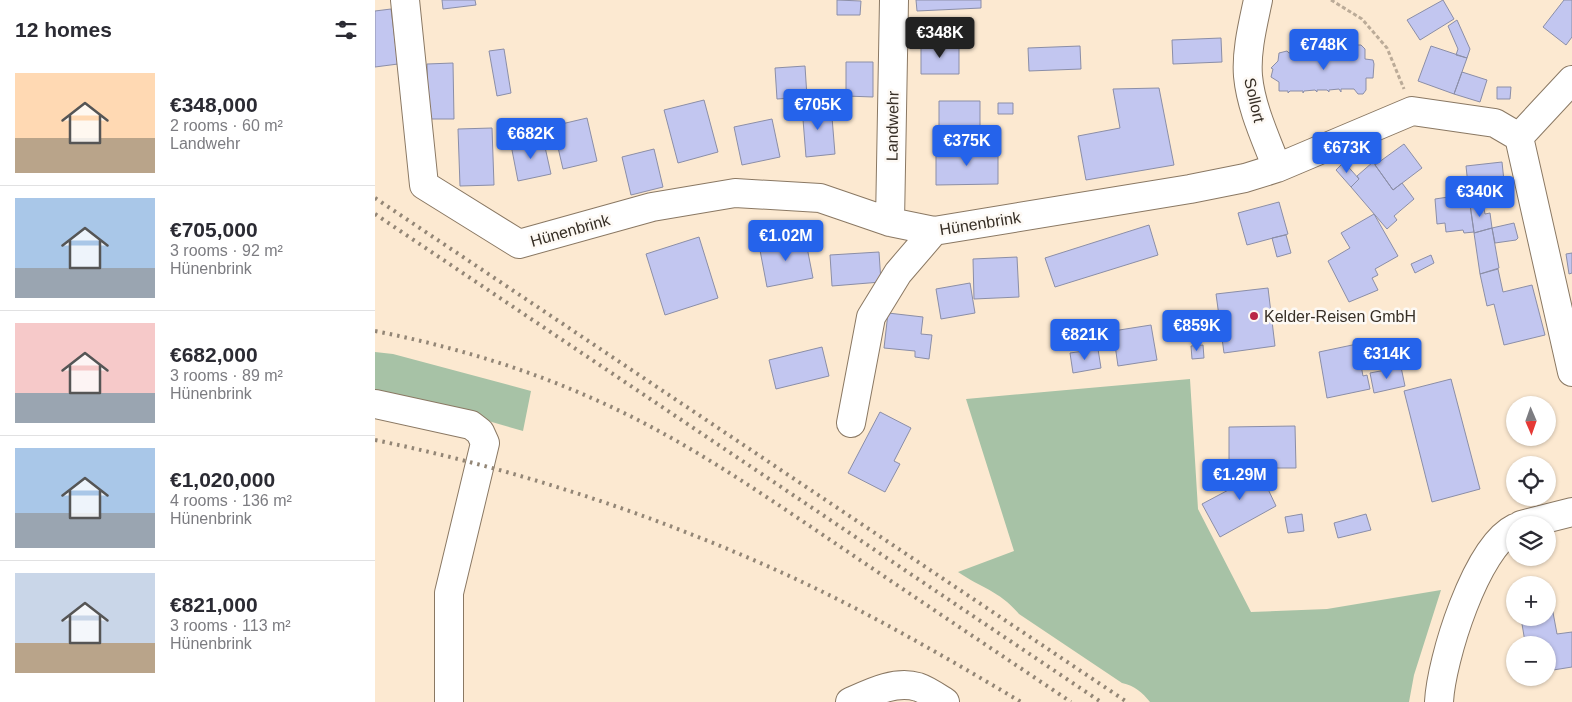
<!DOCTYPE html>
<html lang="en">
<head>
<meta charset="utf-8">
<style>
  :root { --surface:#fff; --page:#f2f2f3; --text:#2b2b33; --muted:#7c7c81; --line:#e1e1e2; --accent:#2563eb }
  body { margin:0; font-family:Arial,sans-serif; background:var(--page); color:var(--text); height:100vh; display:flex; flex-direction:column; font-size:19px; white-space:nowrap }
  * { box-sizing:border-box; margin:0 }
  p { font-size:16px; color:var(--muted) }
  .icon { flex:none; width:28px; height:28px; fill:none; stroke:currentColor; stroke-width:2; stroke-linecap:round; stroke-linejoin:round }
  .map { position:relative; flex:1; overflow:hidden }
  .drawer { display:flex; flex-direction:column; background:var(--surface); width:375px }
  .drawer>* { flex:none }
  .needle { width:32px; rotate:178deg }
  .fabs { position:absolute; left:1131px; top:396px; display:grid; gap:10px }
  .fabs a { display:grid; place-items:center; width:50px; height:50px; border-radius:50%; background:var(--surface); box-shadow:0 1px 4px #0004; font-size:25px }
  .price { position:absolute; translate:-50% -42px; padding:0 11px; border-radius:5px; background:var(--accent); color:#fff; font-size:16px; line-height:32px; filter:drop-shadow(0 1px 2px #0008) }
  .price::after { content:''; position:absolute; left:50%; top:30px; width:15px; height:11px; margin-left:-8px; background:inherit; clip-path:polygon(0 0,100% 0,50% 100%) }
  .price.on { background:#222; color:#fff }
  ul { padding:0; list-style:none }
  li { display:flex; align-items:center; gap:15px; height:125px; padding:0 15px }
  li+li { border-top:1px solid var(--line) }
  li span { display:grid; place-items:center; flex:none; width:140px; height:100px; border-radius:0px; color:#555 }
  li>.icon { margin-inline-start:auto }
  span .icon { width:60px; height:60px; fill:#fffc; stroke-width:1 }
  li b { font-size:21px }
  h2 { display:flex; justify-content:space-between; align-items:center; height:60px; padding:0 15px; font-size:21px }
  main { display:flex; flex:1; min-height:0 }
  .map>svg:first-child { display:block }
  .green { fill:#a7c2a6 }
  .building { fill:#c2c6f0; stroke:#8b8ea7 }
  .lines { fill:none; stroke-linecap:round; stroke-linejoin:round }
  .minor-casing { stroke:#8a7863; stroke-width:30 }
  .path { stroke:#bbab98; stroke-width:3; stroke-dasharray:4 2.5; stroke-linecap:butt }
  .minor { stroke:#fff; stroke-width:28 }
  .rail { stroke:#938676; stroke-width:4; stroke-dasharray:2.5 5; stroke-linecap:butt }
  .poi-dot { fill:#b92746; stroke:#fdf9f4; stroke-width:2 }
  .labels { text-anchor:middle; stroke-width:5; stroke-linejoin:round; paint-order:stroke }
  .street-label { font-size:16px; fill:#372f26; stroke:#fdf9f4 }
  .poi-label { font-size:16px; fill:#372f26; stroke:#fdf9f4; text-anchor:start }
</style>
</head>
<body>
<main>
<section class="drawer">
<h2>12 homes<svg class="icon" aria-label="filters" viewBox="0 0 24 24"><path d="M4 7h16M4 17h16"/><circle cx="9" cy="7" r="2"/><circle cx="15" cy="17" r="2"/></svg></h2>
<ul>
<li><span style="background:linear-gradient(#ffd9b3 65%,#b9a48a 0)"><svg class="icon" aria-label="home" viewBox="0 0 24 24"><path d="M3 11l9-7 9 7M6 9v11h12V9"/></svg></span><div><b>€348,000</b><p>2 rooms · 60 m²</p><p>Landwehr</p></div></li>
<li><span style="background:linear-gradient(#a9c7e8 70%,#9aa5b1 0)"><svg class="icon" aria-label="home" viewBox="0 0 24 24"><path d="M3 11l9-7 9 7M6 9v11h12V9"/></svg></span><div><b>€705,000</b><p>3 rooms · 92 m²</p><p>Hünenbrink</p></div></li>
<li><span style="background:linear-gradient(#f6c9c9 70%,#9aa5b1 0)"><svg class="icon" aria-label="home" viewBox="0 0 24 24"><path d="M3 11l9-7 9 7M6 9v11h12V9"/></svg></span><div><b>€682,000</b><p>3 rooms · 89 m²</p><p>Hünenbrink</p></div></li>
<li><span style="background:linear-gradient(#a9c7e8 65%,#9aa5b1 0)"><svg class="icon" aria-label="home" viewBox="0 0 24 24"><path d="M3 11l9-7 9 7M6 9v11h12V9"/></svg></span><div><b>€1,020,000</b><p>4 rooms · 136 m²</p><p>Hünenbrink</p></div></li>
<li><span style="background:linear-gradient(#c9d6e8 70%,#b9a48a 0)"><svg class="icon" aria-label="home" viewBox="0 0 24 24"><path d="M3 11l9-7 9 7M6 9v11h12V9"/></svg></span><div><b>€821,000</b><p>3 rooms · 113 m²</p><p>Hünenbrink</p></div></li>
</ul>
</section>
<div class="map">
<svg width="1197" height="702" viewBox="0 0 1197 702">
  <rect width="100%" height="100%" fill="#fce9d1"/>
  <!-- green -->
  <path class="green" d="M0 352 18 354 156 391 148 431 27 396 0 392Z
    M815 379 823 509 876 612 952 609 1066 590 1039 675 1034 702H775C767 692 760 686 747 683L644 614C625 591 606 588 583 572L639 551 591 399Z"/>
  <!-- building -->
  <path class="building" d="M67 0H100L101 5 68 9Z
    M462 0 486 1 485 15H462Z
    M541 0H606V8L542 11Z
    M1068 0 1079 19 1045 40 1032 20Z
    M1189 0H1197V37L1191 45 1168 27Z
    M16 9 23 64 0 67V11Z
    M1082 20 1095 49 1092 58 1081 55 1083 49 1073 26Z
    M846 38 847 62 798 64 797 40Z
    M546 44H584V74H546Z
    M981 45H986L990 49V59L998 60 999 64 998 78H991V90L988 94H983L979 89H966V92L964 89 954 90V92L952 90H942V92L940 90 929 91 928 93V91H915L913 93V91H904V82L896 77 898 69 896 68 903 61 904 53 912 51 914 53 927 52 928 50 929 52H939L941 50V52L951 51 953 49V51H963L965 49V51L978 50Z
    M705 46 706 69 654 71 653 48Z
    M1056 46 1092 58 1079 94 1043 81Z
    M129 49 136 93 122 96 114 51Z
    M471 62H498V97L471 96Z
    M78 63 79 119H53L52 64Z
    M430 66 432 97 402 99 400 68Z
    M1087 72 1112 80 1105 102 1079 94Z
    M1122 87H1136L1135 99H1122Z
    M784 88 799 165 711 180 703 136 745 128 738 89Z
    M329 100 343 152 303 163 289 110Z
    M564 101H605V135H564Z
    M623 103H638V114H623Z
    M456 105 460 154 431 157 427 107Z
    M212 118 222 161 188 169 178 126Z
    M397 119 405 157 367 165 359 127Z
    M117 128 119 185 85 186 83 129Z
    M168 138 176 174 143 181 136 145Z
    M1029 144 1047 168 1018 190 1000 165Z
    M279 149 288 187 256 195 247 157Z
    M623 149V184L561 185V150Z
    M969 162 984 179 976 187 961 170Z
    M998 162 1018 190 1027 183 1039 199 1019 216 1022 220 1012 229 976 187 984 179 982 176Z
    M1127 162 1131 200 1095 204 1091 166Z
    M1080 196 1081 207 1095 205 1099 232 1089 233 1088 230 1071 232 1070 223 1062 224 1060 199Z
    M904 202 913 234 872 245 863 213Z
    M1108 203 1110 214 1115 213 1117 228 1099 233 1095 204Z
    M999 214 1023 256 1000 269 1003 275 997 278 1003 290 974 302 953 261 975 248 966 233Z
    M1139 223 1143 238 1141 240 1120 243 1117 228Z
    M774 225 783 255 680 287 670 258Z
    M1117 228 1124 268 1105 274 1099 233Z
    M911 235 916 253 902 257 897 238Z
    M324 237 343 298 290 315 271 254Z
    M430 237 438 278 392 287 384 245Z
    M504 252 506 282 457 286 455 255Z
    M1197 253V273L1194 274 1191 254Z
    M1056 255 1059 263 1040 273 1036 264Z
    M642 257 644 297 599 299 598 259Z
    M1123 269 1128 292 1157 285 1170 335 1129 345 1119 304 1112 306 1105 274Z
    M595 283 600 313 566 319 561 289Z
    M893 288 900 346 849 353 841 294Z
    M513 313 548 317 546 334 557 335 554 359 540 357V351L509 348Z
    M776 325 782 360 743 366 738 331Z
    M982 344 988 376 992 375 995 389 952 398 944 352Z
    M828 345 829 358 817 359 816 346Z
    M447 347 454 376 401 389 394 360Z
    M723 349 726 368 698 373 695 353Z
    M1026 367 1030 386 999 393 995 373Z
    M1076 379 1105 489 1057 502 1029 391Z
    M505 412 536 428 519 461 525 464 510 492 473 473Z
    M920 426 921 468H854V427Z
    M854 468H883L901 506 845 537 827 504 859 487Z
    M927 514 929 531 913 533 910 517Z
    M991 514 996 530 963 538 959 523Z
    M1177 607 1182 634 1197 632V667L1172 671V645H1162L1161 640 1150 642 1146 618H1172V608Z"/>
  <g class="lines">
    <!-- minor casing -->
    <g class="minor-casing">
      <path id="minor" d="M30 0 49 185 144 244 277 207 360 193 445 198 515 222 559 231 815 189 870 178 902 168 1037 111 1120 123 1144 137
        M883 0C878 24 871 51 873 76 876 108 891 139 902 168
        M1144 137 1197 372
        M1144 137 1197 80
        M515 222 519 0
        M0 404 96 425 105 432 110 443 74 593V702
        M476 423 496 317 523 273 559 231
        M1146 525 1197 512
        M475 702C495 693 520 680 543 687 552 690 562 697 570 702
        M1064 702C1066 660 1101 547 1140 528"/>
    </g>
    <!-- path -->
    <path class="path" d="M956 0 987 19 1012 48 1029 89"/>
    <!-- minor -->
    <use href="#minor" class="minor"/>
    <!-- rail -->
    <path class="rail" d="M0 198 752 702
      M0 214 726 702
      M0 331C76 346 150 368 221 400 303 436 377 487 451 537 532 592 614 647 696 702
      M0 440C141 469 278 514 410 574 491 611 569 656 646 702"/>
  </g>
  <!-- markers -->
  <circle class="poi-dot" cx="879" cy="316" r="5"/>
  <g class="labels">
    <!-- street labels -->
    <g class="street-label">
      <text transform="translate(880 100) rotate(77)" y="6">Sollort</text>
      <text transform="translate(517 126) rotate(-89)" y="6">Landwehr</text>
      <text transform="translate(605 223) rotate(-9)" y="6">Hünenbrink</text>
      <text transform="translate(195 230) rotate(-16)" y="6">Hünenbrink</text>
    </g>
    <!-- poi labels -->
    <g class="poi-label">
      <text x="889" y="322">Kelder-Reisen GmbH</text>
    </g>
  </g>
</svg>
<div class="fabs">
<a><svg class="needle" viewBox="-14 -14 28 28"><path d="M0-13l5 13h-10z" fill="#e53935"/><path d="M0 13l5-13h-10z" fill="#7c7c81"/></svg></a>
<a><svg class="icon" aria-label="locate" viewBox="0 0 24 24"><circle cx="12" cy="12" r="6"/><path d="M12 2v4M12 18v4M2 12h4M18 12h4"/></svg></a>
<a><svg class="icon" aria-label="layers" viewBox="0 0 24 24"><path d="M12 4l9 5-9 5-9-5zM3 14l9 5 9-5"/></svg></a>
<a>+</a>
<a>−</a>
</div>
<b class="price on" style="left:565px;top:59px">€348K</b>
<b class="price" style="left:949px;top:71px">€748K</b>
<b class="price" style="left:443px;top:131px">€705K</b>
<b class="price" style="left:156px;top:160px">€682K</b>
<b class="price" style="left:592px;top:167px">€375K</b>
<b class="price" style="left:972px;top:174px">€673K</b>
<b class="price" style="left:1105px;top:218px">€340K</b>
<b class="price" style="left:411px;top:262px">€1.02M</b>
<b class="price" style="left:822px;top:352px">€859K</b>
<b class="price" style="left:710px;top:361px">€821K</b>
<b class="price" style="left:1012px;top:380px">€314K</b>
<b class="price" style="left:865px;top:501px">€1.29M</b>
</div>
</main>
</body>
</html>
